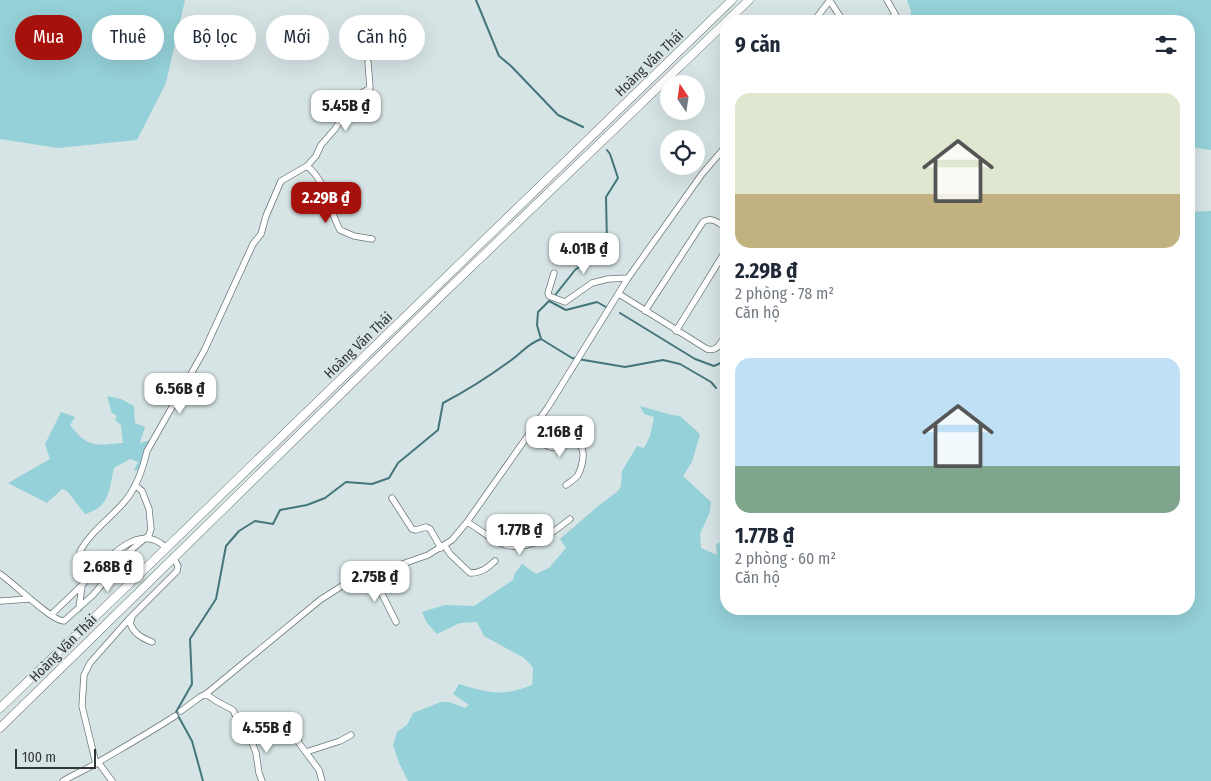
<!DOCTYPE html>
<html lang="vi">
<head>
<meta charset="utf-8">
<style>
  :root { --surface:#fff; --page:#f2f2f3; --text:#1f2937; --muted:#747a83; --accent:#a6110b }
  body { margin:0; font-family:"Fira Sans Condensed",sans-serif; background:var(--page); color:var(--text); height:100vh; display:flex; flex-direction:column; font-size:19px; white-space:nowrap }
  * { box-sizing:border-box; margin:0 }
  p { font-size:16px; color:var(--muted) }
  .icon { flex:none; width:28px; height:28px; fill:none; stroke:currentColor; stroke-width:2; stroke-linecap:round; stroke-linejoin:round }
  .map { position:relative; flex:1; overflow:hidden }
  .details { position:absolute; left:720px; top:15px; width:475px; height:600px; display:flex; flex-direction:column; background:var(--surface); border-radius:20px; box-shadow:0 5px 20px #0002 }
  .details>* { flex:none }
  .guide { position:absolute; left:15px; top:15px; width:475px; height:45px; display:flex; gap:10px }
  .needle { width:32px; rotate:347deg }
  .tools { position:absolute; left:660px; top:75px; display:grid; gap:10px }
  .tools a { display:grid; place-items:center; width:45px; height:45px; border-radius:50%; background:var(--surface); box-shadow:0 5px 20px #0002; font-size:25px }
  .scale { position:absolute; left:15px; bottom:12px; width:81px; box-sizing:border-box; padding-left:5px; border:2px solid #313637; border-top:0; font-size:14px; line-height:18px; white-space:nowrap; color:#313637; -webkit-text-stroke:4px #d7e4e5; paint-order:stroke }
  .price { position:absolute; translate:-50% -42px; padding:0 11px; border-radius:10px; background:#fff; color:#222; font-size:16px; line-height:32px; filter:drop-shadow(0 1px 2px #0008) }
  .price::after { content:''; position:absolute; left:50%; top:30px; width:15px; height:11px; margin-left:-8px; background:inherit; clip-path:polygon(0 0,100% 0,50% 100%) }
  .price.current { background:var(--accent); color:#fff }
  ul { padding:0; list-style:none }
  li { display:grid; align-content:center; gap:10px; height:265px; padding:0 15px }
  li span { display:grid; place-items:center; height:155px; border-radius:15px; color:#555 }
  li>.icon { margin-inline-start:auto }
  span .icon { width:90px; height:90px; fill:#fffc; stroke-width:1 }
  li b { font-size:21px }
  h2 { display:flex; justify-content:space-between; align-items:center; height:60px; padding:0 15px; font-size:21px }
  .pill { padding:0 18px; border-radius:22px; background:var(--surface); box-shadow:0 5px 20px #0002; font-size:18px; line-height:45px }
  .pill.current { background:var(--accent); color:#fff }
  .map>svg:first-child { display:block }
  .green { fill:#95d1d8 }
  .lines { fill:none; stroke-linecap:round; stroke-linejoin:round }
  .stream { stroke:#43767c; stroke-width:2 }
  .minor-casing { stroke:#6c7779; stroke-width:7 }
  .major-casing { stroke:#6c7779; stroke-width:9 }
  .minor { stroke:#fff; stroke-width:5.5 }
  .major { stroke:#fff; stroke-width:8 }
  .labels { text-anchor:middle; stroke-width:4; stroke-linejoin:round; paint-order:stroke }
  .street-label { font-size:14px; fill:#313637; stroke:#d7e4e5 }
</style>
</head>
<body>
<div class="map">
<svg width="1211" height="781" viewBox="0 0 1211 781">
  <rect width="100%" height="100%" fill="#d7e4e5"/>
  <!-- green -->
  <path class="green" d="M0 0H185L166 83 137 140 58 148 0 139Z
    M907 0H1211V150L1189 147V21H910L911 11Z
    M1211 211V781H408L399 763 393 745 397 732 407 725 413 713 441 702H449L465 708 469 705 453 694 459 684C489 693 502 697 532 685L533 667 524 658 484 636 477 622 460 623 437 634 427 623 422 612 445 605 474 606 513 580 515 573 522 564 536 574 549 568 566 548 560 539 597 507 618 491 621 486 622 471 637 446 644 448 650 436 654 417 644 414 640 406 672 415 680 416 700 434 692 462 683 476 711 502 710 512 700 534 701 548 717 555 716 544 726 540V609H1189V212Z
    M107 396 121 399 134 406 135 423 145 427 140 443 151 440 140 468 136 471 134 470 138 462 130 459 114 468C109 490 110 507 85 514L67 491 62 489 47 503 8 483 50 459 45 444 61 412 75 417 70 425C89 449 95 445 123 443L121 425 115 420 117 416 112 413Z"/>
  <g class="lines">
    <!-- stream -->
    <path class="stream" d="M476 0 499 56 511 66 558 115 583 127
      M556 294 575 270 607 246 606 197 618 178 610 154 607 150
      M606 307 597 302 566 310 549 301 538 312 537 325 541 339 572 358 625 367 663 360 680 364 711 382 716 388
      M620 313 695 359 714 366 723 362 726 358
      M203 781 192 741 176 712 192 684 190 639 216 599 226 546 239 531 255 521 273 524 280 510 307 505 325 498 346 482 372 484 389 478 398 463 438 430 443 403C466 391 488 377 510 361 522 353 527 344 541 339"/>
    <!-- minor casing -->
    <g class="minor-casing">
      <path id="minor" d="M887 0 899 21
        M830 1 843 21
        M814 21 830 0
        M887 21 895 15
        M307 166C327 182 328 208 340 230L354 236 372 239
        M554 273 548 293 549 296 565 302 592 283 608 279 628 278
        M619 294 707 349C718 352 721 342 726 334
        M645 311 703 222C711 216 719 223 726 228
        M676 331 726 250
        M530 433C539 440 549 451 561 447 566 446 570 441 576 443 588 447 582 467 578 475 575 479 570 482 566 485
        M392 498 412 529 416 530 426 527 430 529 441 548
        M467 522C478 528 489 538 500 543 526 555 551 534 570 519
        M445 546 450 554 470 573C482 573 487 568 495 561
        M0 574C14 583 51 621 64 621L93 595 130 551 149 535 151 529 149 509 142 491 135 485
        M372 574 396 622
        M83 583 80 551C92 530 110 519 125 501 137 487 143 468 147 451L204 351 253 244 261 234 266 216 281 181 307 166 316 156 321 145 335 129 355 97 370 88 368 62
        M1 601 29 599
        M79 608 82 586
        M52 614C61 605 71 596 80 587 99 569 137 517 166 548
        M132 617 130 623C134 634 142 638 152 642
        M206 694 216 701 233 710 244 734 250 737 264 735 288 728H293L299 743 319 770 322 781
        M181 711 200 697 206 694 320 600 345 584 428 555 452 540 467 522 548 407 628 278 702 174 726 146
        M250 737 256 753 259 773 262 781
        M306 752 340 741 351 735
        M98 762 112 781
        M96 764 82 706 84 675 90 663 129 619 177 571 178 566 173 557
        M63 781C73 775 85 770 95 764 122 748 149 733 175 716"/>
    </g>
    <!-- major casing -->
    <g class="major-casing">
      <path id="major" d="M727 21 749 0
        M0 708 154 560 732 0
        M0 728 442 295 726 22"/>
    </g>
    <!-- minor -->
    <use href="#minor" class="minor"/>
    <!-- major -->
    <use href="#major" class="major"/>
  </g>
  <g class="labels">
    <!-- street labels -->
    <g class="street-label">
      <text transform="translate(649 63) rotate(-44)" y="5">Hoàng Văn Thái</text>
      <text transform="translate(358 345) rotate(-44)" y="5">Hoàng Văn Thái</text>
      <text transform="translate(63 648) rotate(-45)" y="5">Hoàng Văn Thái</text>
    </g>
  </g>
</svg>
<div class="tools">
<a><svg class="needle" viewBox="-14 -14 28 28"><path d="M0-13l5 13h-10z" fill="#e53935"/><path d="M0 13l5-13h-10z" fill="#747a83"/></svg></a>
<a><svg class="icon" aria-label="locate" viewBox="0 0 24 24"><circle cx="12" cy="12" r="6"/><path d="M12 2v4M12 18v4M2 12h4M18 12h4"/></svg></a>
</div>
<div class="scale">100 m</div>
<b class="price" style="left:346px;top:132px">5.45B ₫</b>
<b class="price current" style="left:326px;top:224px">2.29B ₫</b>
<b class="price" style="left:584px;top:275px">4.01B ₫</b>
<b class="price" style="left:180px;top:415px">6.56B ₫</b>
<b class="price" style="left:560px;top:458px">2.16B ₫</b>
<b class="price" style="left:520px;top:556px">1.77B ₫</b>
<b class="price" style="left:108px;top:593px">2.68B ₫</b>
<b class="price" style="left:375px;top:603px">2.75B ₫</b>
<b class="price" style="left:267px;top:754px">4.55B ₫</b>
<div class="guide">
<a class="pill current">Mua</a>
<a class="pill">Thuê</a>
<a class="pill">Bộ lọc</a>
<a class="pill">Mới</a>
<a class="pill">Căn hộ</a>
</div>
<section class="details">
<h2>9 căn<svg class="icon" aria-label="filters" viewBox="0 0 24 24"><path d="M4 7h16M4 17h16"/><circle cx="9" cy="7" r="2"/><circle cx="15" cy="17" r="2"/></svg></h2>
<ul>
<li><span style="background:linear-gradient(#dfe7d0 65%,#c2b280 0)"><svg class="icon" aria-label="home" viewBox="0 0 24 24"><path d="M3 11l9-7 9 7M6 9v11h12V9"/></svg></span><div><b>2.29B ₫</b><p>2 phòng · 78 m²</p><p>Căn hộ</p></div></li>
<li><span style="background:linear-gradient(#bfe0f5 70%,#7fa58c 0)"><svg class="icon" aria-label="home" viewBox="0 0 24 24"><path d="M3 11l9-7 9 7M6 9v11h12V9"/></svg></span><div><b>1.77B ₫</b><p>2 phòng · 60 m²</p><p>Căn hộ</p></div></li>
</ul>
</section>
</div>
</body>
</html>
